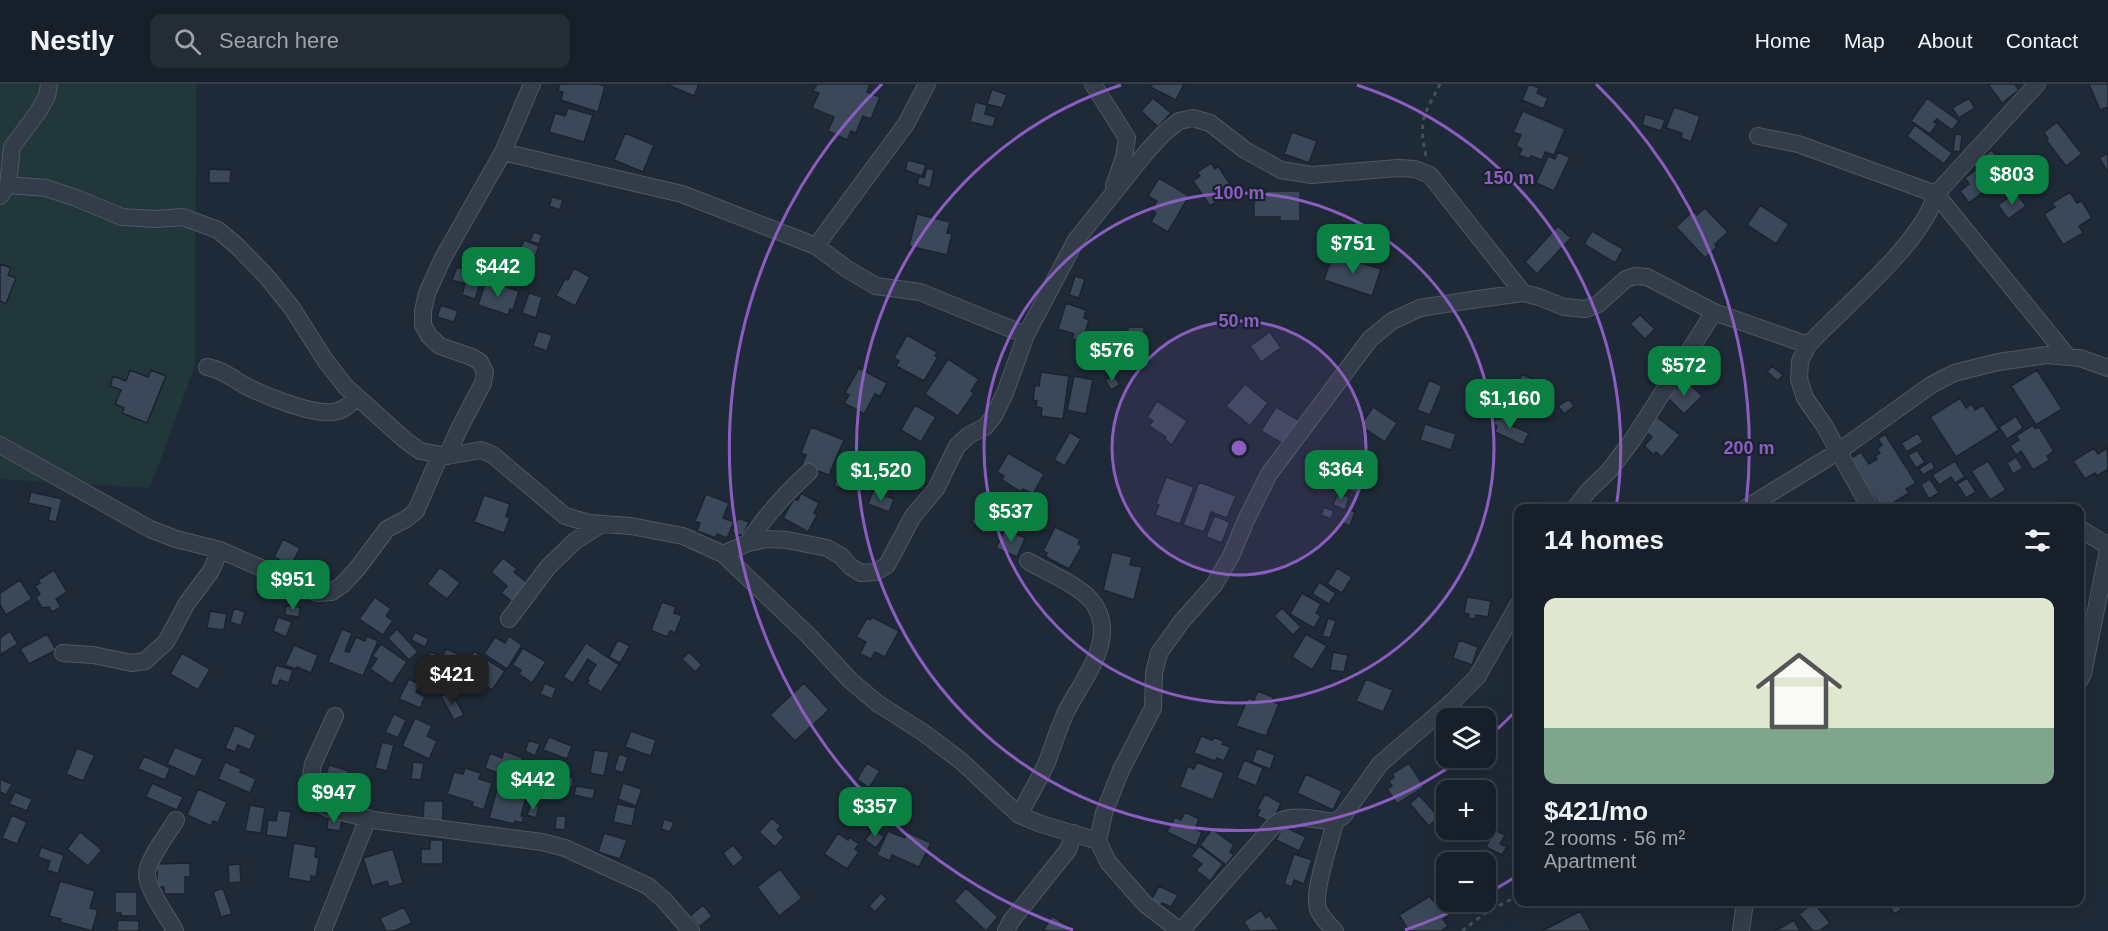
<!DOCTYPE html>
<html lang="en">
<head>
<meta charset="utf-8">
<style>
  :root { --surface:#17202a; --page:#242d36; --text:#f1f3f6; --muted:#9ea3a8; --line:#363e47; --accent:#0b8043 }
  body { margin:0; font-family:Arial,sans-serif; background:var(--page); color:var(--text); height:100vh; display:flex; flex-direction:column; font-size:22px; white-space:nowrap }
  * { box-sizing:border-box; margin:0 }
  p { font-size:20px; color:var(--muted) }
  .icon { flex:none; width:33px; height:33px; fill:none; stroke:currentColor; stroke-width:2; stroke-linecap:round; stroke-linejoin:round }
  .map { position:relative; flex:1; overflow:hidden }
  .details { position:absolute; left:1514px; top:420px; width:570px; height:402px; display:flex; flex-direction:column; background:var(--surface); border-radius:12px; box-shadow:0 6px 24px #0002,0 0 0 2px var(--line) }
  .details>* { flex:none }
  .tools { position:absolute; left:1436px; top:624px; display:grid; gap:12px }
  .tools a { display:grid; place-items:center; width:60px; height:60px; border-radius:12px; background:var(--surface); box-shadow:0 6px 24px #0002,0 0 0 2px var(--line); font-size:30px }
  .price { position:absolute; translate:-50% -51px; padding:0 14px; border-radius:12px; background:var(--accent); color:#fff; font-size:20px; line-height:39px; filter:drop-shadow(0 2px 3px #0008) }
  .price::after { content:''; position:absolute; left:50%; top:36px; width:18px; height:14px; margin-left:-9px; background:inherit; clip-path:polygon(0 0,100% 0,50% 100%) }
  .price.selected { background:#222; color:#fff }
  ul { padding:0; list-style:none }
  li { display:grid; align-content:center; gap:12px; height:318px; padding:0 30px }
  li span { display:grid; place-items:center; height:186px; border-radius:12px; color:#555 }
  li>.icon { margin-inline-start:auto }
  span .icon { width:108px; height:108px; fill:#fffc; stroke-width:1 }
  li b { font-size:26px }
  h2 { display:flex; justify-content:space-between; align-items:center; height:72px; padding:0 30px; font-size:26px }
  header { display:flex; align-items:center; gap:36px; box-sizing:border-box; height:84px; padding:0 30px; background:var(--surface); border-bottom:2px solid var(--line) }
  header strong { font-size:28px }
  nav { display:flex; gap:33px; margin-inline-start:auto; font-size:21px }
  .search { width:420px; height:54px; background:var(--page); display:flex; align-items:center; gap:15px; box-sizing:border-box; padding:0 21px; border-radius:12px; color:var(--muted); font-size:22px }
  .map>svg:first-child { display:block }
  .green { fill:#213739 }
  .building { fill:#3b4859; stroke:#1b232f; stroke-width:1.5 }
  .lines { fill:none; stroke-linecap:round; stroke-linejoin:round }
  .street-casing { stroke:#4e5763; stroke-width:18 }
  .path { stroke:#3f5457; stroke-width:3; stroke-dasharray:4.5 4.5; stroke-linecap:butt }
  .street { stroke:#333c49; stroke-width:16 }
  .ring { fill:none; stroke:#8c5dc1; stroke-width:3 }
  .centre { fill:#8c5dc1; stroke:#19212d; stroke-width:3 }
  .ring-label { font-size:18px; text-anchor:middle; font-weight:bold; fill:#8c5dc1; stroke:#19212d; stroke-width:4.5; stroke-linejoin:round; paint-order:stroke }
</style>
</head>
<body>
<header>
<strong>Nestly</strong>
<div class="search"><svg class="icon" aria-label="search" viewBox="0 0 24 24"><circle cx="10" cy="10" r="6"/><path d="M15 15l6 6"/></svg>Search here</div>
<nav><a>Home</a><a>Map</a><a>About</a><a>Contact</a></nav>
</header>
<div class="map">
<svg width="2108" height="847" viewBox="0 0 2108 847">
  <rect width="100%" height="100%" fill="#1f2a38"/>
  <!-- green -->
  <path class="green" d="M0 0H196L195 281 150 404 0 395Z"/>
  <!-- building -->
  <path class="building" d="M560 0H599L605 2 598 28 561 16 563 8 558 7Z
    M666 0H699L694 12Z
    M817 0H870L867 8 880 13 871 35 863 32 856 49 851 47 847 56 828 47 834 33 812 24 819 9 813 7Z
    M1152 0H1184L1176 16 1150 3Z
    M1529 0 1539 4 1537 9 1548 14 1543 25 1522 16Z
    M1988 0H2015L2019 6 2002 19Z
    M2089 0H2108V23L2100 26Z
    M992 5 1007 11 1002 24 987 20Z
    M1153 14 1171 29 1158 43 1141 27Z
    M1927 14 1959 37 1952 46 1937 35 1934 38 1937 40 1930 50 1911 37Z
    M1969 14 1975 24 1959 34 1952 24Z
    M975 18 987 21 985 30 996 33 993 43 970 38Z
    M1674 23 1700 32 1691 58 1681 54 1682 49 1666 44Z
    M568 24 593 31 584 58 549 48 555 29 565 32Z
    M1523 27 1565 45 1554 71 1545 68 1542 76 1531 72 1529 75 1519 71 1522 65 1516 62 1521 51 1513 48Z
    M1645 30 1665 36 1661 47 1642 41Z
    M2057 38 2082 70 2066 82 2046 56 2048 55 2044 48Z
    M1915 41 1952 69 1944 80 1907 52Z
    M1292 48 1317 57 1309 79 1284 70Z
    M625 49 654 61 643 88 614 76Z
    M1955 50 1962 51 1960 68 1953 67Z
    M1992 66 2011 91 1993 104 1991 102 1969 119 1960 107 1969 100 1965 94 1977 85 1972 80Z
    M1558 68 1570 73 1554 107 1536 99 1548 72 1555 75Z
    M2108 69V89L2099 74Z
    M908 76 926 81 922 92 905 86Z
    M1211 79 1215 85 1218 82 1232 103 1223 109 1224 112 1210 122 1193 97 1200 92 1197 88Z
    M2037 79 2046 90 2038 96 2030 85Z
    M927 84 934 86 930 104 917 100 919 92 924 94Z
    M209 85 231 86 230 99H209Z
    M1159 94 1189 112 1168 148 1151 138 1156 129 1152 126 1157 117 1148 112Z
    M1266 107H1300V137H1280V133H1254V113L1266 112Z
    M2016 108 2026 122 2008 135 1998 121Z
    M2070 108 2077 119 2082 117 2092 134 2079 142 2083 149 2063 161 2044 130 2055 123 2052 119Z
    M552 113 563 116 560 126 549 122Z
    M1760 121 1789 140 1776 160 1747 141Z
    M1705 124 1728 148 1715 160 1717 163 1705 174 1676 143 1693 127 1697 131Z
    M917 130 950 138 947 149 952 150 947 171 909 162Z
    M1558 142 1571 154 1537 190 1525 178Z
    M1592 147 1623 165 1615 179 1584 160Z
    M534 148 542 151 539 160 530 157Z
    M524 156 539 162 525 199 501 189 506 175 515 179Z
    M1333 170 1381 185 1372 212 1324 196Z
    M0 180 11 184 8 191 16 194 6 220 0 217Z
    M457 183 483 191 475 215 462 211 465 200 452 196Z
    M574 184 590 193 575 222 556 212 565 195 568 196Z
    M1075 192 1085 195 1079 214 1069 211Z
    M486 197 519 207 513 226 510 225 508 231 478 221Z
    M529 209 542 213 536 234 522 229Z
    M1066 219 1086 226 1084 234 1089 236 1082 258 1072 255 1074 250 1058 245Z
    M441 221 458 227 454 238 437 233Z
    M1640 231 1655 245 1645 255 1630 240Z
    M1128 243H1144V270H1128Z
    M538 247 552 251 547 267 533 262Z
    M1270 248 1281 264 1261 278 1250 262Z
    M907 251 937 268 935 272 938 273 924 297 896 282 899 277 894 274Z
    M948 275 979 295 971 307 974 309 958 332 925 310Z
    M1696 282 1704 289 1693 300 1685 292Z
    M1772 282 1783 291 1778 297 1767 288Z
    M859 284 887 299 880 312 875 310 864 330 844 319 849 311 845 309Z
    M130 286 148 293 151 286 166 292 147 339 122 329 124 324 115 320 121 306 110 302 113 292 126 297Z
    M2037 286 2062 325 2036 341 2011 302Z
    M1041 288 1069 292 1063 335 1041 332 1042 324 1036 323 1037 317 1033 316 1035 301 1039 302Z
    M1522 290 1543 300 1541 304 1553 310 1544 328 1535 324 1533 327 1527 324 1524 329 1507 320Z
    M1114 291 1120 301 1111 306 1105 296Z
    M1074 292 1093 296 1086 330 1067 326Z
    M1429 296 1442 302 1430 331 1417 326Z
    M1685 296 1702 312 1684 330 1667 313Z
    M1245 300 1268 319 1250 342 1226 322Z
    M1960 314 1966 324 1972 320 1975 326 1983 321 1999 346 1956 373 1930 333Z
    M1569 315 1574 322 1564 330 1558 322Z
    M1157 317 1187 337 1172 361 1165 356 1166 353 1149 342 1153 337 1147 333Z
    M915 321 936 333 921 358 901 346Z
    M1276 323 1300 337 1285 361 1261 347Z
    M1373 323 1397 339 1385 358 1360 342Z
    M1502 330 1511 334 1508 340 1529 349 1523 361 1495 348 1497 342 1493 340 1496 334 1499 336Z
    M2016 332 2023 344 2007 355 1999 343Z
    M1657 333 1680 351 1662 373 1656 368 1654 371 1644 362 1652 353 1645 347Z
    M1425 340 1456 350 1451 366 1420 356Z
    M2033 341 2035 345 2039 343 2054 367 2047 372 2050 376 2033 386 2021 367 2016 371 2010 362 2019 356 2016 352Z
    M811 343 844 356 829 391 802 381 806 371 801 369Z
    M1070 348 1081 355 1065 382 1054 376Z
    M1918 349 1923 358 1907 368 1901 359Z
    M1885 350 1916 399 1906 405 1909 409 1885 424H1881L1849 375 1861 368 1869 380 1877 375 1875 372 1880 369 1877 365 1882 361 1878 355Z
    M2094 364 2098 370 2107 364 2108 385 2097 392 2095 389 2085 395 2073 377Z
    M1917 366 1925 378 1916 384 1908 371Z
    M1008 369 1044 390 1033 410 1023 405 1021 408 1002 396 1004 392 997 388Z
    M846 370 875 382 866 404 853 399 850 408 834 402Z
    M2016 373 2023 384 2013 390 2007 379Z
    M1931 377 1935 384 1923 391 1919 385Z
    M1955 377 1965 393 1955 399 1951 393 1939 401 1932 391Z
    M1988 377 2006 406 1990 416 1971 387Z
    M1346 386 1367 393 1360 411 1335 401 1339 391 1344 392Z
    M1166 393 1194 403 1180 440 1155 431 1159 421 1156 420Z
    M1967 394 1976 408 1966 414 1957 400Z
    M1930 395 1939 409 1929 415 1921 401Z
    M1199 398 1236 412 1227 434 1211 428 1204 448 1183 441Z
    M873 407 894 415 889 428 868 420Z
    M31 408 62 415 56 438 48 436 51 424 28 419Z
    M801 409 819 419 814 429 817 431 808 448 783 434 794 415 798 416Z
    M1338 409 1349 413 1345 426 1333 421Z
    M706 410 729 419 723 434 734 438 727 454 717 450 716 454 697 447 700 439 695 437Z
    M484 411 510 420 506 432 510 434 504 449 474 438Z
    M1324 423 1334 427 1331 435 1321 431Z
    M1348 425 1355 428 1350 442 1342 439Z
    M978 431 990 443 984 450 971 437Z
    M1214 432 1230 438 1222 459 1206 453Z
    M738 434 749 438 743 452 732 448Z
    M1055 443 1080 455 1078 460 1082 462 1069 485 1046 473 1047 469 1043 467Z
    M1005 445 1025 454 1017 473 996 464Z
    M283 455 300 464 291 482 274 473Z
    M1112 468 1132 473 1130 481 1142 483 1134 516 1103 506Z
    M503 474 517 485 514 488 529 500 514 519 501 509 507 502 491 488Z
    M440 483 460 499 447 515 427 500Z
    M1337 484 1352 493 1342 509 1327 500Z
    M54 486 67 508 56 515 61 523 52 528 49 523 42 524 36 513 40 510 35 502 40 499 38 496Z
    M20 496 32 515 6 531 0 521V509Z
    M1319 498 1336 509 1329 520 1312 510Z
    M1302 509 1321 520 1316 529 1321 532 1314 544 1290 530Z
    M375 513 391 525 386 532 393 537 383 551 359 535Z
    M1467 513 1491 517 1488 533 1476 531 1475 535 1468 534 1469 530 1464 529Z
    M662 518 676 523 674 529 682 532 675 549 670 547 667 553 651 546Z
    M286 522 300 523 299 533 285 531Z
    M234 524 245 528 241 542 230 538Z
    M1282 524 1301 543 1293 551 1274 532Z
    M210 527 227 530 224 546 207 544Z
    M278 533 292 538 286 553 273 547Z
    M872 533 899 547 885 573 875 568 871 575 860 570 866 558 856 553 867 534 870 536Z
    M1328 534 1336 537 1330 554 1322 552Z
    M342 545 352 549 345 567 349 568 356 553 365 557 367 552 378 557 363 592 328 578Z
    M397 545 418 568 409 576 388 554Z
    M10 547 18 560 0 571V554Z
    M415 548 429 555 425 563 411 556Z
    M47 550 56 566 29 580 20 565Z
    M1306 550 1327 562 1312 586 1292 573Z
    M509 552 522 561 507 585 484 570 495 553 505 559Z
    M618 556 630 562 620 579 609 573Z
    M1459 556 1478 563 1472 581 1453 574Z
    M586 559 619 581 601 608 587 600 589 596 587 595 596 581 588 575 573 599 563 593Z
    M381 560 407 578 392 600 370 585 377 575 372 572Z
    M294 561 318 571 311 589 297 583 295 585 285 581Z
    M523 564 546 578 532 599 519 590 521 586 512 581Z
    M446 565 460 571 457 578 443 572Z
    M474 567 505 587 492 606 461 587Z
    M430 568 439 571 432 590 423 587Z
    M689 568 702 581 695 588 682 575Z
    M1333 568 1348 571 1344 588 1330 586Z
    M182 569 210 585 198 606 170 590Z
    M441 574 455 579 448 597 436 593 441 582H438Z
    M276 581 293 586 289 599 280 596 278 602 270 600Z
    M409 595 420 600 416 608 425 613 420 624 399 615Z
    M1366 595 1393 606 1383 628 1356 617Z
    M545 599 556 604 552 615 540 610Z
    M804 599 829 626 795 657 770 631Z
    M451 607 464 631 454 636 441 612Z
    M1258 607 1273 613 1272 617 1279 620 1266 652 1236 642 1248 614 1254 616Z
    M394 630 406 636 398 654 385 648Z
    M415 634 432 642 427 652 437 657 429 675 402 662Z
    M235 641 256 651 250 666 238 661 235 668 225 664Z
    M631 647 656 656 651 672 625 663Z
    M1201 652 1212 656 1214 653 1223 657 1222 660 1230 663 1224 677 1217 674 1215 677 1194 669Z
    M549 653 572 662 567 675 543 666Z
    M529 656 540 660 535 672 525 667Z
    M382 658 394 661 387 687 375 684Z
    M175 663 203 675 195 693 167 680Z
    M77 664 95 671 83 697 66 690Z
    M1257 664 1275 671 1270 685 1252 678Z
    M594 666 609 668 604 692 590 689Z
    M504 667 523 674 515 696 485 684 490 669 502 674Z
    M619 670 628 673 623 689 614 686Z
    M144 672 170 684 165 696 138 685Z
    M1244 676 1263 684 1256 702 1237 694Z
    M225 678 241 685 240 688 256 695 250 709 218 695Z
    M413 678 424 679 421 696 411 695Z
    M1197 678 1224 689 1213 716 1180 703 1188 682 1194 685Z
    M867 679 880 687 869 704 857 695Z
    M1409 679 1424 703 1397 720 1387 705 1392 702 1389 697 1394 693 1392 690Z
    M329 681 349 687 348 690 364 694 356 720 320 710Z
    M465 684 481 689 479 695 492 699 484 726 472 722 473 718 447 710 454 688 463 690Z
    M1306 690 1342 707 1333 726 1297 709Z
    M562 693H573V703H562Z
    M0 695 12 700 6 711 0 708Z
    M152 699 183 713 177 726 146 713Z
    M623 699 642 705 636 722 618 715Z
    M860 700 870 712 862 719 852 706Z
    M576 702 595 705 593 715 574 711Z
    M883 703 893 707 886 723 876 718Z
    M198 705 227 718 218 739 213 737 211 742 187 731Z
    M497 705 526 712 521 732H524L522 739 515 737 514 740 489 734Z
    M15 708 32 715 27 727 9 720Z
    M1265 710 1281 719 1272 739 1257 732 1260 726 1257 725Z
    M1419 711 1439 733 1429 742 1410 720Z
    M424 717H443V737H423Z
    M531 720 539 722 536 734 527 731Z
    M617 720 636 724 632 742 613 738Z
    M250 721 265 724 261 749 245 747Z
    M877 721 887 726 883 735 873 730Z
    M278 726 291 728 287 754 266 751 268 736 276 737Z
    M1185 728 1199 735 1195 745 1202 748 1196 762 1167 748 1175 733 1181 736Z
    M12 731 27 738 17 760 2 754Z
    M556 732H566L565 746 555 745Z
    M328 734 342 736 340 747 327 745Z
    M772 734 781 742 777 746 784 753 775 763 759 748Z
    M664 735 674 738 670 748 661 745Z
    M1283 742 1306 753 1299 767 1276 756Z
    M873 745 884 753 876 764 865 756Z
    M1212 745 1234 761 1230 768 1234 771 1226 781 1200 761Z
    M1495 746 1505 751 1500 760 1507 763 1502 771 1486 763Z
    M888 747 905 754 907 748 931 759 919 783 892 771 890 777 877 771Z
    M80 748 102 766 88 782 67 765Z
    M604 749 627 756 620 775 598 768Z
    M838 749 848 756 849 753 859 760 855 765 859 768 847 785 824 770Z
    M430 756H443V780H421V765H430Z
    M294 759 316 763 315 773 319 774 316 793 311 792V798L288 794Z
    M733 761 744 774 733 783 723 769Z
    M1199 762 1223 780 1210 797 1196 786 1202 780 1191 772Z
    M41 763 64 771 58 790 47 786 50 777 38 773Z
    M393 765 403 799 389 803 387 797 372 802 363 774Z
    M1294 770 1312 776 1304 800 1294 796 1292 803 1284 800Z
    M190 779V793H185V810H164V803H157V780Z
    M240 780 241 798 229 799 228 781Z
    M1492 781 1499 793 1485 802V784Z
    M780 785 802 814 779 832 757 803Z
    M60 797 95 807 90 824 98 826 92 847 60 838 61 835 49 832Z
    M1159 802 1178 811 1171 823 1162 819 1159 825 1149 820Z
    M223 804 232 830 221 833 213 808Z
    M966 804 998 833 986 847 954 817Z
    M115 808H137V832H121V829H115Z
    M881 809 887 815 875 828 869 822Z
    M1430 812 1433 817 1439 813 1450 831 1443 835 1448 842 1441 847H1409L1399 831Z
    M1888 818H1909L1900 822 1901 826 1894 830Z
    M1814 819 1830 839 1819 847H1813L1799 830Z
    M703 821 712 832 699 843 690 832Z
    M404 823 412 839 394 847H386L380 834Z
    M1261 826 1266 834 1269 831 1279 846 1250 847 1244 838Z
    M1580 827 1591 847H1544V846Z
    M1052 832 1076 847H1043Z
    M118 836 139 837V847H117Z
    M1794 836 1800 847H1775Z"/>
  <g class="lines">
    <!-- street casing -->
    <g class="street-casing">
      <path id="street" d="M1093 0 1127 54 1124 73 1114 102
        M1758 52 1798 60 1936 110 2068 273
        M503 68 682 110 816 162 847 185 876 202 920 208 1026 251
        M8 101 46 104 76 114 122 133 155 135 183 133 218 146 237 162 267 193 292 224 325 276 346 303 405 356 420 367 447 372 481 366 493 371 565 432 589 439 631 442 683 452 723 470 808 551 850 596 877 619 924 649 961 677 1019 731 1041 740 1098 757
        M0 112 8 101 12 63 38 28 47 12 49 0
        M816 162 906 40 927 0
        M207 283C221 285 232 294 244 301 263 311 312 331 333 328 343 327 349 321 356 314
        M0 361 150 445 176 455 220 466 318 509 332 508 342 501 357 485 387 445 406 435 416 427 440 371
        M447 372 459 345 483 299 485 288 480 278 472 273 440 262 429 252 423 241V227L427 209 443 174 503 68 532 0
        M1575 424 1589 406 1609 387 1633 355 1714 228
        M1746 424 1839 367 1931 301 1954 289 1998 278 2047 271 2080 274 2108 284
        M1870 424 1824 341 1805 314 1799 295 1800 277 1808 261C1844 222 1922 160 1936 110L2037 0
        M2079 444 2108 462
        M748 459C765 431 785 410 809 388
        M723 470 748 459 767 455 787 456 827 464 841 472 851 483 861 489 876 488 887 481 913 432 936 405 957 362 969 351 985 343 994 332 1005 309 1026 251 1076 156 1144 71 1163 50 1179 37 1193 34 1210 39 1245 66 1281 86 1312 91 1398 84 1415 85 1430 91 1523 209
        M509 535 548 483 575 457 602 440
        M63 569 93 571 132 579 145 577 166 558 187 519 211 487 220 466
        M2079 597 2083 590 2108 466
        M335 632 313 680 310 698 312 709 319 719 330 725 373 736 542 758 565 764 648 802 664 816 691 847
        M1019 731C1028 714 1039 696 1047 678 1053 662 1058 646 1065 630 1080 598 1122 553 1091 516 1077 500 1046 488 1028 477
        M175 847C168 833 148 807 147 791 147 775 168 750 176 736
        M323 847 368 734
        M1006 847 1011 837 1068 766 1074 749
        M1180 847 1145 820 1108 778 1098 757 1104 729 1121 686 1153 624 1154 589 1159 569 1182 537 1214 501 1231 472 1246 436 1269 390 1370 255 1392 237 1420 224 1478 215 1523 209 1539 213 1564 223 1585 225 1598 220 1626 195 1635 192 1647 193 1714 228 1808 261
        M1181 847 1275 740C1291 728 1316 736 1335 738L1343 732 1380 680 1453 617 1477 593 1518 521
        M1335 847C1329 841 1321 833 1318 825 1312 808 1331 757 1335 738
        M1741 847 1745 818"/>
    </g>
    <!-- path -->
    <path class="path" d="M1426 72C1418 35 1424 32 1440 0
      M1462 847 1488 827 1518 812"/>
    <!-- street -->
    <use href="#street" class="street"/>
  </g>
  <!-- distance rings -->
  <circle cx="1239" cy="364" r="127" fill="#8c5dc1" fill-opacity=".12"/>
  <g class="ring">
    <circle cx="1239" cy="364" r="127"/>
    <circle cx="1239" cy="364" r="255"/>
    <path d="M1516 627A382 382 0 0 1 1487 654M1461 675A382 382 0 1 1 1121 1M1357 1A382 382 0 0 1 1616 424"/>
    <path d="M1517 792A510 510 0 0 1 1486 810M1471 818A510 510 0 0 1 1405 846M1073 846A510 510 0 0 1 882 0M1596 0A510 510 0 0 1 1746 422"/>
  </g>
  <circle cx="1239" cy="364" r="9" class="centre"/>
  <g class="ring-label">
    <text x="1509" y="100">150 m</text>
    <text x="1239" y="115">100 m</text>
    <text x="1239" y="243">50 m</text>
    <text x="1749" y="370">200 m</text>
  </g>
</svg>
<div class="tools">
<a><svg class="icon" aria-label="layers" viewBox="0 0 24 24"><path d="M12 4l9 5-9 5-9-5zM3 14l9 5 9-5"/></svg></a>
<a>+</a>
<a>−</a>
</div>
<b class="price" style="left:2012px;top:122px">$803</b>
<b class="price" style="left:1353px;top:191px">$751</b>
<b class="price" style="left:498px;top:214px">$442</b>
<b class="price" style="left:1112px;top:298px">$576</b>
<b class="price" style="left:1684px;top:313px">$572</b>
<b class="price" style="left:1510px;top:346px">$1,160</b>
<b class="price" style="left:1341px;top:417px">$364</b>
<b class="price" style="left:881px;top:418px">$1,520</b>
<b class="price" style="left:1011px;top:459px">$537</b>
<b class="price" style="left:293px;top:527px">$951</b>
<b class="price selected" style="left:452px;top:622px">$421</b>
<b class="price" style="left:533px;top:727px">$442</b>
<b class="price" style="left:334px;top:740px">$947</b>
<b class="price" style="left:875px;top:754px">$357</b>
<section class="details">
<h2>14 homes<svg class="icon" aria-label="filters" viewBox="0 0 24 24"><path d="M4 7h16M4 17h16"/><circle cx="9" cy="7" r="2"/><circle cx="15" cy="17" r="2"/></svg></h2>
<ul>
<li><span style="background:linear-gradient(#dfe7d0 70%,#7fa58c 0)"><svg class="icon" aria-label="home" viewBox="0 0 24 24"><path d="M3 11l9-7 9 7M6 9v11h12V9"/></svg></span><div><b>$421/mo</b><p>2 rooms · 56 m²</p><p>Apartment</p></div></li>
</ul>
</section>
</div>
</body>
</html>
